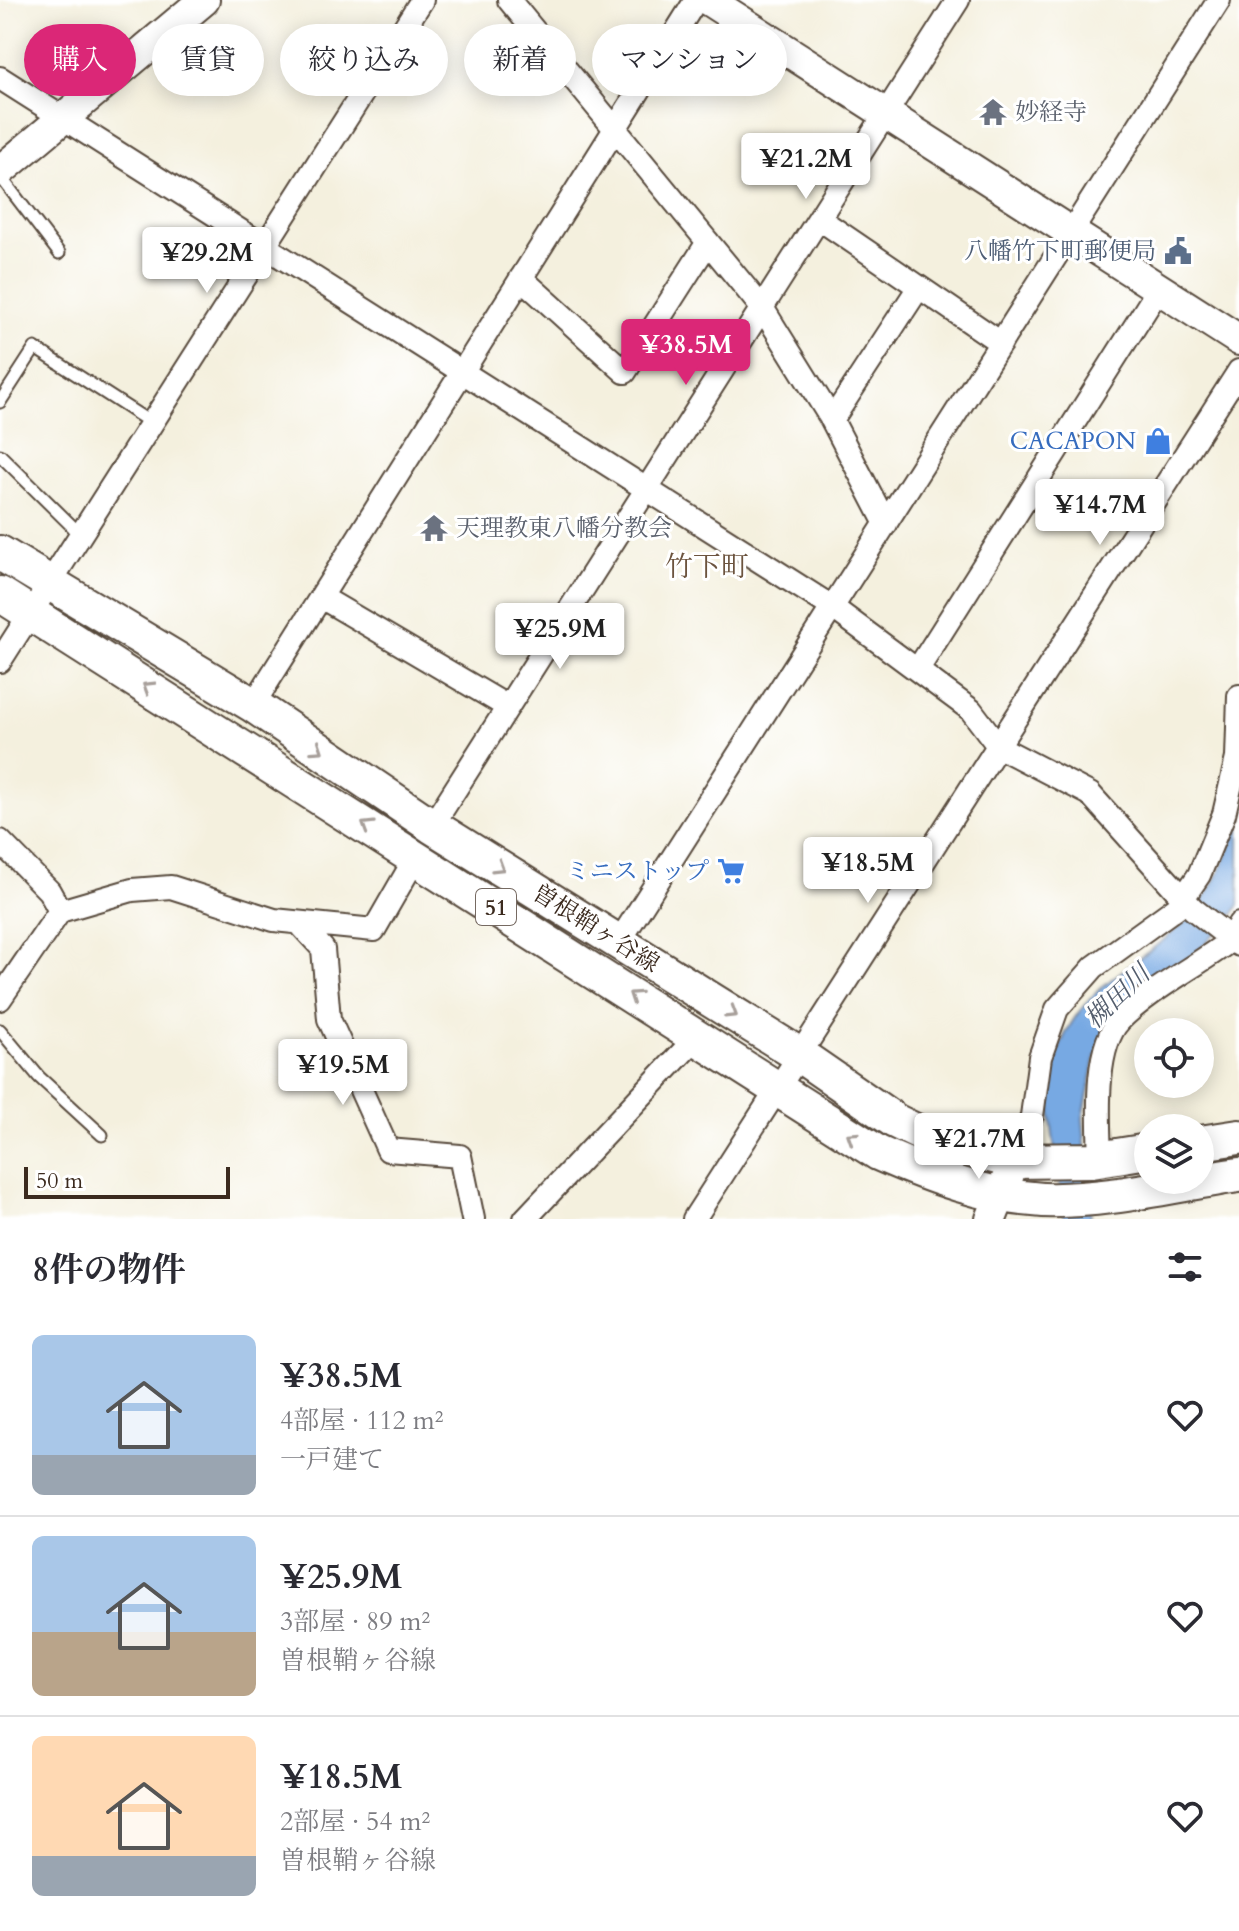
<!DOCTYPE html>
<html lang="ja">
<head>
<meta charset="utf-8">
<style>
  :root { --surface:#fff; --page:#f2f2f3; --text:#2b2b33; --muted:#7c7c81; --line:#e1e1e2; --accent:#db2777 }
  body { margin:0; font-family:Cardo,"Noto Serif JP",serif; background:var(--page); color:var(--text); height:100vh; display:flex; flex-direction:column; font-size:30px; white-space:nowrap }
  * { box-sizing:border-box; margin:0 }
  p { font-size:26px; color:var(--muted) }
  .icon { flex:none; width:44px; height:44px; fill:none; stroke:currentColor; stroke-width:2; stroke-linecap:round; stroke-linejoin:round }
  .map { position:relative; height:1219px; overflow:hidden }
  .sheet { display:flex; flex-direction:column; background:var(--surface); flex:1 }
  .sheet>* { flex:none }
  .top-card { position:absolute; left:24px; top:24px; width:800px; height:72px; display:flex; gap:16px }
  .controls { position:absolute; left:1134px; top:1018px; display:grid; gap:16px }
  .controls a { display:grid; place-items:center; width:80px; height:80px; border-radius:50%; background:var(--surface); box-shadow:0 4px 20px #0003; font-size:40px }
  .scale { position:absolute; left:24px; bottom:20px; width:206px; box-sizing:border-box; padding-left:8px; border:4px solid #3b2a1e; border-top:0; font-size:22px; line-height:28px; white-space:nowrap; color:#3b2a1e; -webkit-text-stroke:6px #fff; paint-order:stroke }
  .price { position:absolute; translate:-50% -68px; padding:0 18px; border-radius:8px; background:#fff; color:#222; font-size:26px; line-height:52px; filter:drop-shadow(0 2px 4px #0008) }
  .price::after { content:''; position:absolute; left:50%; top:48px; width:24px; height:18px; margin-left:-12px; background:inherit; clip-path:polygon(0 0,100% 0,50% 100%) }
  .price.selected { background:var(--accent); color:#fff }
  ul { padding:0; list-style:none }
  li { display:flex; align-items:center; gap:24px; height:200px; padding:0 32px }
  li+li { border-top:2px solid var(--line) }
  li span { display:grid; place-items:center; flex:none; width:224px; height:160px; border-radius:12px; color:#555 }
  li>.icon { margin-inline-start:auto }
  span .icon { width:96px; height:96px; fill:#fffc; stroke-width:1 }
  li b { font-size:34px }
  h2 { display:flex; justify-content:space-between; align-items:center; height:96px; padding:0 32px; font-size:34px }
  .pill { padding:0 28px; border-radius:36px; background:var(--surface); box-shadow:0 4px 20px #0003; font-size:28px; line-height:72px }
  .pill.selected { background:var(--accent); color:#fff }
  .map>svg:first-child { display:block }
  .water { fill:#77a9e3; stroke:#596a80; stroke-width:2 }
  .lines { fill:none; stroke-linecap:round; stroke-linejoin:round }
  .lane-casing { stroke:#57483b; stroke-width:15 }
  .street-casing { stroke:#57483b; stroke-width:26 }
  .secondary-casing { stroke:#57483b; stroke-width:34 }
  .primary-casing { stroke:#57483b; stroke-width:38 }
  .lane { stroke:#fff; stroke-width:11 }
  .street { stroke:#fff; stroke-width:22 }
  .secondary { stroke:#fff; stroke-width:30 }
  .primary { stroke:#fff; stroke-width:34 }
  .oneway { stroke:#a79f9a }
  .labels { text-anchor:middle; stroke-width:6; stroke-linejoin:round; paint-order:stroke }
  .shield { fill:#fff; stroke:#766a62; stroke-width:2 }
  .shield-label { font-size:22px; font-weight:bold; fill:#3b2a1e }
  .worship-label { font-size:24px; fill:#5b616d; stroke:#fff; text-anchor:start }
  .service-label { font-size:24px; fill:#4e5e75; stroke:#fff; text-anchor:end }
  .shop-label { font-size:24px; fill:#366cbe; stroke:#fff; text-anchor:end }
  .street-label { font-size:24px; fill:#3b2a1e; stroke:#fff }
  .water-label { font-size:26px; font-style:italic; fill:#535d6d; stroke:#fff }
  .quarter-label { font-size:28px; fill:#6c543f; stroke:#fff }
</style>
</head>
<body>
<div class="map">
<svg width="1239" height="1219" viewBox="0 0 1239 1219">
  <rect width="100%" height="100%" fill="#fff"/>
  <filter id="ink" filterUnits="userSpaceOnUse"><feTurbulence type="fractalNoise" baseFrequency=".0125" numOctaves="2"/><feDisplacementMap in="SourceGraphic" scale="16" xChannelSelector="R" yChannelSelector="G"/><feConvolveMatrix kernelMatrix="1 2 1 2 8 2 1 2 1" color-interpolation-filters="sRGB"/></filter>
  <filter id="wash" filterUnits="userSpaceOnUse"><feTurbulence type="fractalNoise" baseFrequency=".006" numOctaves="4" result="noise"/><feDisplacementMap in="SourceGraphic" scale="32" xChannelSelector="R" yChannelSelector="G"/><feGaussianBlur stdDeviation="1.8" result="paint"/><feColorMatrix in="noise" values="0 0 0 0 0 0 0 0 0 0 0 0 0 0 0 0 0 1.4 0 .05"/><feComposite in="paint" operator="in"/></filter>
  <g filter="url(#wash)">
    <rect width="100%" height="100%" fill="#f4f0de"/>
    <!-- water -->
    <path class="water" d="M1239 819V904L1234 914 1096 1056 1083 1118 1091 1219H1063C1061 1169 1043 1116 1054 1067 1071 989 1134 970 1186 921 1212 895 1229 854 1239 819Z"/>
  </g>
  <g filter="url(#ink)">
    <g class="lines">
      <!-- lane casing -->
      <g class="lane-casing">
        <path id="lane" d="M0 176 59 253
          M0 402 35 348 153 424
          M0 455 82 536
          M0 1030 39 1077 102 1135"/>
      </g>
      <!-- street casing -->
      <g class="street-casing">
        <path id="street" d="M509 0 763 309 832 420 886 524
          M0 78 832 607 971 710 999 747 1090 794 1193 909 1239 945
          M821 220 1001 343
          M521 278 625 372 708 242
          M832 420 919 287
          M321 597 508 707
          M0 661 422 0
          M918 669 1158 290
          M253 705 696 0
          M432 826 958 0
          M0 841 49 891 60 911 0 999
          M60 911 132 890 171 887 274 920 374 930 416 857
          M299 923 323 949 329 1019 388 1150 460 1156 473 1219
          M619 942 1219 0
          M1100 1159C1099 1122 1093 1048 1120 1020 1152 988 1196 967 1231 940L1239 924
          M1014 1161 1032 1116 1040 1057 1057 1009 1094 967 1177 907 1199 875 1224 814 1237 758 1239 696
          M525 1219 696 1038
          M694 1219 1239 371"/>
      </g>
      <!-- secondary casing -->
      <g class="secondary-casing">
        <path id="secondary" d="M708 0 1239 340
          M0 171 204 0
          M991 1219 1009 1174"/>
      </g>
      <!-- primary casing -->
      <g class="primary-casing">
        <path id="primary" d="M0 553 253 705 432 826 798 1054 895 1121 940 1143 1014 1161 1092 1160 1148 1151
          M0 594 878 1153C930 1176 986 1197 1043 1200 1107 1202 1176 1184 1239 1175
          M1200 1143 1239 1137"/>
      </g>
      <!-- lane -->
      <use href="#lane" class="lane"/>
      <!-- street -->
      <use href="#street" class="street"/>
      <!-- secondary -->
      <use href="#secondary" class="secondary"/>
      <!-- primary -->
      <use href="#primary" class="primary"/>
    </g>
    <!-- one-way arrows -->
    <defs><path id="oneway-chevron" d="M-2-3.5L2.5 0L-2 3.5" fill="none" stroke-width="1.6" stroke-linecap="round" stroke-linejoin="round" transform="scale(2)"/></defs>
    <g class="oneway">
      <use href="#oneway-chevron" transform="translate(148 687) rotate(-148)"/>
      <use href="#oneway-chevron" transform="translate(318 749) rotate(34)"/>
      <use href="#oneway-chevron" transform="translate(367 826) rotate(-148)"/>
      <use href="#oneway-chevron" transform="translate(499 867) rotate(32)"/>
      <use href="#oneway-chevron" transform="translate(634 996) rotate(-146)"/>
      <use href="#oneway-chevron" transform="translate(732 1013) rotate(32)"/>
      <use href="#oneway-chevron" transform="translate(852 1137) rotate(-147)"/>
    </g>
  </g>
  <!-- icons -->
  <defs>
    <g id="temple-bare" transform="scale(2.16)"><path d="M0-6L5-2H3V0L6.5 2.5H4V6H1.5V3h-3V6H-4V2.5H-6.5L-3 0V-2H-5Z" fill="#6b7280" stroke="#fff" stroke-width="2.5" paint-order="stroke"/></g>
    <g id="civic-bare" transform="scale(2.16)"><path d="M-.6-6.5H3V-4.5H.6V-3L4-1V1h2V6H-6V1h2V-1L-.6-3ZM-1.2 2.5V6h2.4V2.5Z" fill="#5c6f8a" stroke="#fff" stroke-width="2.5" paint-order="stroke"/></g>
    <g id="shop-bare" transform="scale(2.16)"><path d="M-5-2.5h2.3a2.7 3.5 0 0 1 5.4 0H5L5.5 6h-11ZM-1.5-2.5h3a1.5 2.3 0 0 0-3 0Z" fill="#3f7fe0" stroke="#fff" stroke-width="2.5" paint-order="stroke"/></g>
    <g id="supermarket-bare" transform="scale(2.16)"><path d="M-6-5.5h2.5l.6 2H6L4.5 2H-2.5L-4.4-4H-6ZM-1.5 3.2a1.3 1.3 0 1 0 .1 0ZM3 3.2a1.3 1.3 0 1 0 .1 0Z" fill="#3f7fe0" stroke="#fff" stroke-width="2.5" paint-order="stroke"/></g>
  </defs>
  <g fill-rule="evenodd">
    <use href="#temple-bare" x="993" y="112"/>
    <use href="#civic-bare" x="1178" y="251"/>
    <use href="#shop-bare" x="1158" y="441"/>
    <use href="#temple-bare" x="434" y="528"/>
    <use href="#supermarket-bare" x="731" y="871"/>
  </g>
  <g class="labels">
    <!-- shield labels -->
    <rect class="shield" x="476" y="889" width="40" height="36" rx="6"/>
    <g class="shield-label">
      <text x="496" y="915">51</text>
    </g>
    <!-- worship labels -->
    <g class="worship-label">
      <text x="1015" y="120">妙経寺</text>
      <text x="456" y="536">天理教東八幡分教会</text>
    </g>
    <!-- service labels -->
    <g class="service-label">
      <text x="1156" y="259">八幡竹下町郵便局</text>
    </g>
    <!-- shop labels -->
    <g class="shop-label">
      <text x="1136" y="449">CACAPON</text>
      <text x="709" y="879">ミニストップ</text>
    </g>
    <!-- street labels -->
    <g class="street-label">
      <text transform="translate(596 928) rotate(32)" y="8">曽根鞘ヶ谷線</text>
    </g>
    <!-- water labels -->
    <g class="water-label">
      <text transform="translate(1117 996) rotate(-44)" y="9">槻田川</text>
    </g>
    <!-- quarter labels -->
    <g class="quarter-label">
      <text x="707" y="576">竹下町</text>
    </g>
  </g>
</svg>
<div class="controls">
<a><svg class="icon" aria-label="locate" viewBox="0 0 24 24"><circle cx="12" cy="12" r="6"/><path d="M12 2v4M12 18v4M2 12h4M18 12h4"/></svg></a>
<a><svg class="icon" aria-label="layers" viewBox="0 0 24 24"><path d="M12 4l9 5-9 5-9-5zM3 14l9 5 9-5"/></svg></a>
</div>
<div class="scale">50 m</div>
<b class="price" style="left:806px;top:201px">¥21.2M</b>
<b class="price" style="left:207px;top:295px">¥29.2M</b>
<b class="price selected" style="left:686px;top:387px">¥38.5M</b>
<b class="price" style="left:1100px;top:547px">¥14.7M</b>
<b class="price" style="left:560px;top:671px">¥25.9M</b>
<b class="price" style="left:868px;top:905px">¥18.5M</b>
<b class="price" style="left:343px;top:1107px">¥19.5M</b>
<b class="price" style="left:979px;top:1181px">¥21.7M</b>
<div class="top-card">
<a class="pill selected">購入</a>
<a class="pill">賃貸</a>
<a class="pill">絞り込み</a>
<a class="pill">新着</a>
<a class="pill">マンション</a>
</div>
</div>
<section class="sheet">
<h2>8件の物件<svg class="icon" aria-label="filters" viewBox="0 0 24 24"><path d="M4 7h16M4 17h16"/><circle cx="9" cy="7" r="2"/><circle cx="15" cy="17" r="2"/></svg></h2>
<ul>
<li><span style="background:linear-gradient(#a9c7e8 75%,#9aa5b1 0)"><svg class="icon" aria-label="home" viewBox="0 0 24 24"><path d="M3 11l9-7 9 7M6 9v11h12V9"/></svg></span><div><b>¥38.5M</b><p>4部屋 · 112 m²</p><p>一戸建て</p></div><svg class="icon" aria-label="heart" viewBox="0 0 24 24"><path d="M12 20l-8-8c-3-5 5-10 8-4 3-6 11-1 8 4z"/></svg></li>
<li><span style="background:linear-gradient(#a9c7e8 60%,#b9a48a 0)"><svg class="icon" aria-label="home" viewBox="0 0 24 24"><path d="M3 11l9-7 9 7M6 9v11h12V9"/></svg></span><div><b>¥25.9M</b><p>3部屋 · 89 m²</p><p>曽根鞘ヶ谷線</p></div><svg class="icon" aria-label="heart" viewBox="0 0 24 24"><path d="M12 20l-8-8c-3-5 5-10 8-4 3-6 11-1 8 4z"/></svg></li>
<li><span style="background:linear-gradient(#ffd9b3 75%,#9aa5b1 0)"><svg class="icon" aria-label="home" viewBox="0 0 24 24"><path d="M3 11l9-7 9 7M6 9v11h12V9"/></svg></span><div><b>¥18.5M</b><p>2部屋 · 54 m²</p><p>曽根鞘ヶ谷線</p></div><svg class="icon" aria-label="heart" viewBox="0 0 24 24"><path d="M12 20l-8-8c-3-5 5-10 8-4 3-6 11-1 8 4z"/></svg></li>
</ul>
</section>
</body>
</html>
